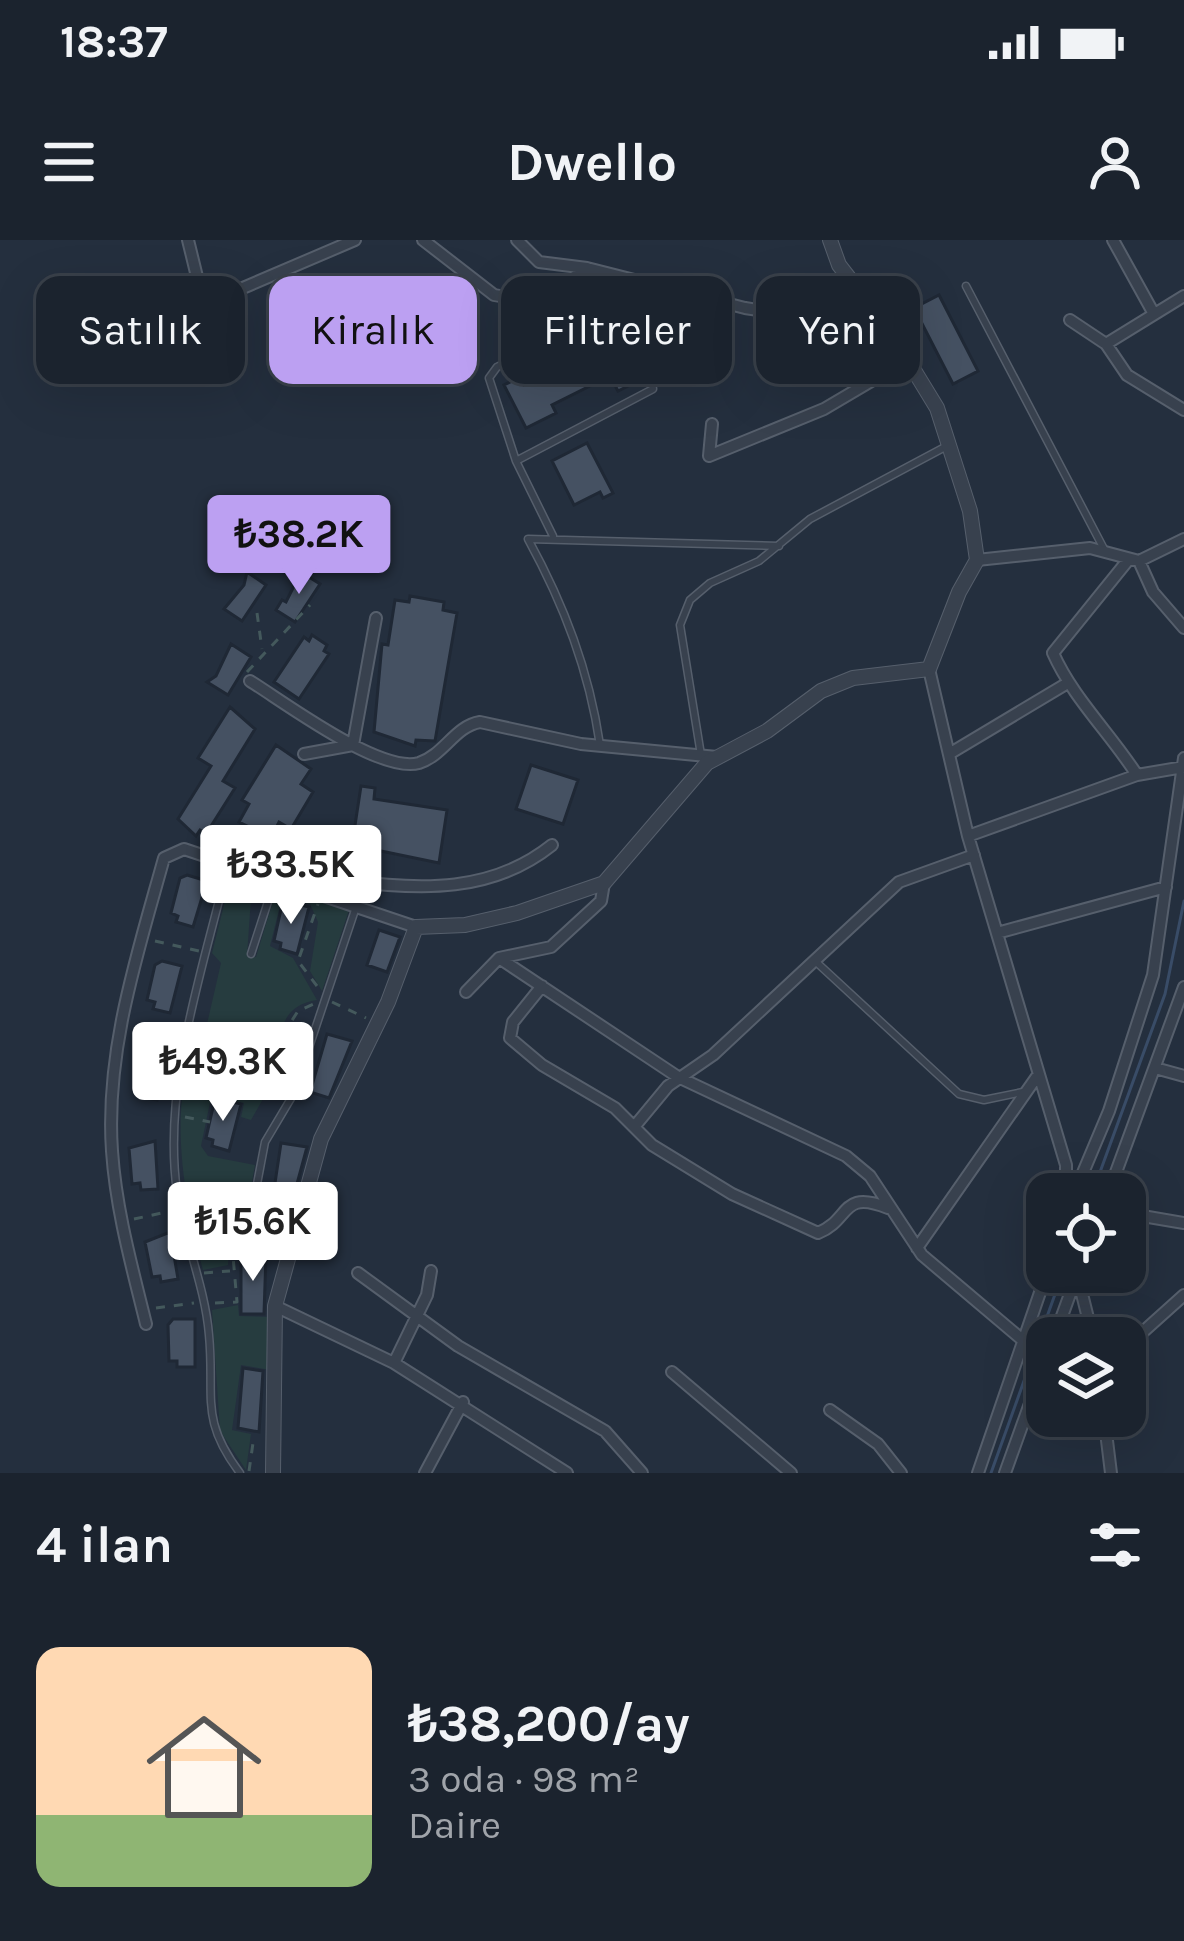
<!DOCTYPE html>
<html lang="tr">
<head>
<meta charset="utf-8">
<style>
  :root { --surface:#1b232e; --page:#242b36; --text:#f1f3f6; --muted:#a0a4aa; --line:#39404a; --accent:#bca0f2 }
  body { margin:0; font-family:Karla,sans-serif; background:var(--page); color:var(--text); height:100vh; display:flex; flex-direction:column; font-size:45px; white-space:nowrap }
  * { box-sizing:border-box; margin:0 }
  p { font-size:39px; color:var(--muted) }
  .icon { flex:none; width:66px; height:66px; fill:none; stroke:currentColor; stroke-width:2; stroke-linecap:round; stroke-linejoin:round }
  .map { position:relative; height:1233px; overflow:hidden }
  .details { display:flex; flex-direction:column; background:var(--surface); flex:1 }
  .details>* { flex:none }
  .banner { position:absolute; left:36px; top:36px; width:1113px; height:108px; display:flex; gap:24px }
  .controls { position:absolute; left:1026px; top:933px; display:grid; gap:24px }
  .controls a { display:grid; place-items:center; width:120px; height:120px; border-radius:24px; background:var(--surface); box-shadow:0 12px 48px #0002,0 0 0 3px var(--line); font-size:60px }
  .price { position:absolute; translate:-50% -102px; padding:0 27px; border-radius:12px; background:#fff; color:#222; font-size:39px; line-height:78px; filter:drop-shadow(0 3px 6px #0008) }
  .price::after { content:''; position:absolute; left:50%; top:72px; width:36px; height:27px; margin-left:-18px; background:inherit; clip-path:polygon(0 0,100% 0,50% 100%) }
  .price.current { background:var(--accent); color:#111 }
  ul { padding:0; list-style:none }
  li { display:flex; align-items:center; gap:36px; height:300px; padding:0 36px }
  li+li { border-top:3px solid var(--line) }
  li span { display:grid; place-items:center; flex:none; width:336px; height:240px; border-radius:24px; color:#555 }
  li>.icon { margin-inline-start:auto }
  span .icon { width:144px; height:144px; fill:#fffc; stroke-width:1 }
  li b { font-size:51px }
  h2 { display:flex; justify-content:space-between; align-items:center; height:144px; padding:0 36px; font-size:51px }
  .chip { padding:0 42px; border-radius:24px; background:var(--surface); box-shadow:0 12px 48px #0002,0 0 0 3px var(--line); font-size:42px; line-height:108px }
  .chip.current { background:var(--accent); color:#111 }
  .status { display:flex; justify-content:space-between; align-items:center; height:84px; padding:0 60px; background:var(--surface); direction:ltr }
  .status svg { height:33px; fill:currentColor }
  header { display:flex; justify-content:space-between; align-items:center; height:156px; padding:0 36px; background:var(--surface); font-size:54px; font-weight:700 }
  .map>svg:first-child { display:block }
  .green { fill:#263c3f }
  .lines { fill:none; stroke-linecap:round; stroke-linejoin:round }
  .stream { stroke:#394c67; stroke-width:3 }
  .building { fill:#455162; stroke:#1f2835; stroke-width:3 }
  .service-casing { stroke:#565f6c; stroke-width:9 }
  .minor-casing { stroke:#565f6c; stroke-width:14 }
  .tertiary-casing { stroke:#565f6c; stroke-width:16 }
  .path { stroke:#44595c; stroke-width:3; stroke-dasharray:9 9; stroke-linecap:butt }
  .service { stroke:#38414e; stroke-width:6 }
  .minor { stroke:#38414e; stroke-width:10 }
  .tertiary { stroke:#38414e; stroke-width:14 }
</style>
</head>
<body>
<div class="status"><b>18:37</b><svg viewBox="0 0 49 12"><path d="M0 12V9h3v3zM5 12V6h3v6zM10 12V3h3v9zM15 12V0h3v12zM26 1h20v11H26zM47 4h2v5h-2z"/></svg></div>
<header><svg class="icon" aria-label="menu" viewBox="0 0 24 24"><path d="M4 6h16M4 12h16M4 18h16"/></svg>Dwello<svg class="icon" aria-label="person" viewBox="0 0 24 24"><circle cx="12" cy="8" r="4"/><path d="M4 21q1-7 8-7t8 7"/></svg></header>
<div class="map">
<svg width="1184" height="1233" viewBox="0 0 1184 1233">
  <rect width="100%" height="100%" fill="#242f3e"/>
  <!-- green -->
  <path class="green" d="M232 633 265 646 263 659 251 658 247 716 256 717 277 648 330 658 349 670 322 751 310 731 318 682 310 664 282 658 270 706 293 718 317 760C277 766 276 800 288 832L195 802 196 784H207L221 723 212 713Z
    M192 811 285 841 263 859 251 880 241 877 244 863 211 858 201 906 208 916 255 925 245 982 229 1004 228 1025 203 1030C185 961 169 880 192 811Z
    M238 1065 239 1076 273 1077 277 1131 241 1125 232 1190 251 1194 246 1230 220 1191 212 1070Z"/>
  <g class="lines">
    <!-- stream -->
    <path class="stream" d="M1092 954 1165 754 1184 661
      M991 1233 1063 1032"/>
  </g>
  <!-- building -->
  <path class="building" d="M939 55 978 131 953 144 914 68Z
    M619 91 644 138 618 151 610 136 552 165 556 173 526 188 504 145 520 137 524 145 541 136 538 130 589 105 593 112 613 102 610 95Z
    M587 203 613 253 603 258 600 252 574 265 552 221Z
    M247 332 266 345 242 381 224 369 244 345Z
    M301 332 320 344 295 382 276 370 282 360 286 362Z
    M410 356 444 362 443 370 457 373 435 501 416 500 415 506 374 492 382 404 388 405 395 360 409 362Z
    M312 395 327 405 324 411 329 414 299 459 274 442 304 397 309 401Z
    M231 404 251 417 228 455 207 442 216 436Z
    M230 467 255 489 223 541 235 548 206 594 200 590 196 596 178 579 211 526 198 518Z
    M276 505 311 529 301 544 313 552 291 589 279 582 271 598 239 582 249 564 242 560Z
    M531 525 578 540 563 584 516 569Z
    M361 546 375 548 374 559 447 570 439 623 352 605Z
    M187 635 207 641 193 687 176 682 178 676 171 673 180 638Z
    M288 662 309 667 297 714 280 709 281 703 274 701 282 665Z
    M379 690 400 697 387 732 367 725Z
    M162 721 182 726 170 773 153 769 155 762 147 760 155 725Z
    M327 794 352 801 329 858 310 852Z
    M145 809 166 813 157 860 140 857 141 851 133 849 139 813Z
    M220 859 241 864 229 911 212 906 213 900 206 898 214 863Z
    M155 901 158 949 141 950 140 943 132 944 129 908Z
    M281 903 307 907 291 966 272 963Z
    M170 992 178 1039 161 1042 160 1036 152 1037 145 1002Z
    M241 1014H266L264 1074H241Z
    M173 1079H195V1127H177V1121H169L168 1085Z
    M243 1128 263 1131 259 1192 238 1188Z"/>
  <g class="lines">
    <!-- service casing -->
    <g class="service-casing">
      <path id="service" d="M966 46 1104 309
        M516 221 489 138 497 127 616 68 651 134 653 149 516 221 553 296
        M600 505C589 430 564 365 528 299L779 306
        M701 515 680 385 690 360 710 343 759 321 810 279 945 207
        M227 628C203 731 162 844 177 952 184 1000 205 1046 209 1095 215 1157 199 1179 240 1233
        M251 714 275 640
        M814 720 959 854 984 860 1023 852
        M250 981 265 902 293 855 356 667"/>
    </g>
    <!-- minor casing -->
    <g class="minor-casing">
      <path id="minor" d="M188 0 199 45 224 56 355 0
        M423 0 494 55C522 61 565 46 587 28L745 68 890 91
        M517 0 539 22 587 28
        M1113 0 1154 74
        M1070 80 1106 104 1127 135 1184 170
        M1106 104 1184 56
        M712 184 709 216 824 169 907 120
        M1129 319 1053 413C1073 458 1110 493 1137 535
        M977 320 1090 308 1139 321 1184 299
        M1139 321 1153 352 1184 388
        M929 429 968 596 1066 925V954
        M250 441C284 462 380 534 419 523 444 515 455 486 480 482L581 504 717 517
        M304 514 353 505 376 378
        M949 514 1066 444
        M968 596 1137 535 1184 527
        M289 598 344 612 349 641
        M344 659 349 641C421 650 492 653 552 605
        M997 693 1166 647
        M499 718 678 837 846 916 870 936 922 1015 1025 1102
        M542 746 513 782 510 798 542 825 615 868 652 905 732 954 818 993C851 980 840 949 888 968
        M466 752 499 718 551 707 601 661 604 643
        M1155 828 1184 836
        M634 887 668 846 713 815 899 642 974 615
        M1074 954 1109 871 1153 735 1184 518
        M1108 954 1184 747
        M1125 973 1184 983
        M917 1008 1038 835
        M358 1033 458 1106 605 1191 642 1233
        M1077 1034 1093 1098
        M275 1066 394 1123 567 1233
        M146 1084C132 1027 116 970 112 911 105 811 138 712 164 618L184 609 416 687
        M1054 1098 1078 1032
        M1125 1108 1184 1055
        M394 1123 427 1055 431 1031
        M672 1132 791 1233
        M830 1170 878 1204 901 1233
        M1104 1176 1111 1233
        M425 1233 463 1162
        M978 1233 1047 1032
        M1005 1233 1047 1116"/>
    </g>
    <!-- tertiary casing -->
    <g class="tertiary-casing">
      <path id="tertiary" d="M273 1233 275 1066 321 899 388 762 416 687 465 685 517 673 604 643 707 523 767 491 821 451 853 438 929 429 959 352 977 320 970 271 937 168 890 91 839 25 830 0"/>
    </g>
    <!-- path -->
    <path class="path" d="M257 373 262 409
      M247 432 310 365
      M155 701 199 711
      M317 746 298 721 318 664
      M332 762 366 778
      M135 787 179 796
      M193 807 287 837
      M294 829 282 796 298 771 316 763
      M185 877 210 882
      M134 979 171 971
      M260 985 280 991
      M204 1033 230 1031
      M215 1063 237 1062 233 1016 242 988
      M156 1068 194 1063
      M249 1231 254 1196"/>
    <!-- service -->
    <use href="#service" class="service"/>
    <!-- minor -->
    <use href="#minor" class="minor"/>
    <!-- tertiary -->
    <use href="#tertiary" class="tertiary"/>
  </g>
</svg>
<div class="controls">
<a><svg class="icon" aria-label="locate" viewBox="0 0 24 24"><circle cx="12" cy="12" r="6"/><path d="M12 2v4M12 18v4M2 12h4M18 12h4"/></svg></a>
<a><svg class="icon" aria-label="layers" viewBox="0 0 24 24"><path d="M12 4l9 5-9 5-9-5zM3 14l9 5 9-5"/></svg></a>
</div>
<b class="price current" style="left:299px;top:357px">₺38.2K</b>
<b class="price" style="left:291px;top:687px">₺33.5K</b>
<b class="price" style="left:223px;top:884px">₺49.3K</b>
<b class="price" style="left:253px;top:1044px">₺15.6K</b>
<div class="banner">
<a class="chip">Satılık</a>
<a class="chip current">Kiralık</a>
<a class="chip">Filtreler</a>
<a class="chip">Yeni</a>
</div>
</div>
<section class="details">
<h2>4 ilan<svg class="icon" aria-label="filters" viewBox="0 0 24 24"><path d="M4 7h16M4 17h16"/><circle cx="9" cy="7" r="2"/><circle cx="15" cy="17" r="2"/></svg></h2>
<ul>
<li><span style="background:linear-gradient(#ffd9b3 70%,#8fb573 0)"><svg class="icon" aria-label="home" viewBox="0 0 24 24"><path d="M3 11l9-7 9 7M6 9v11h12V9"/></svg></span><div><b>₺38,200/ay</b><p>3 oda · 98 m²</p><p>Daire</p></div></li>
</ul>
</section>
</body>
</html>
